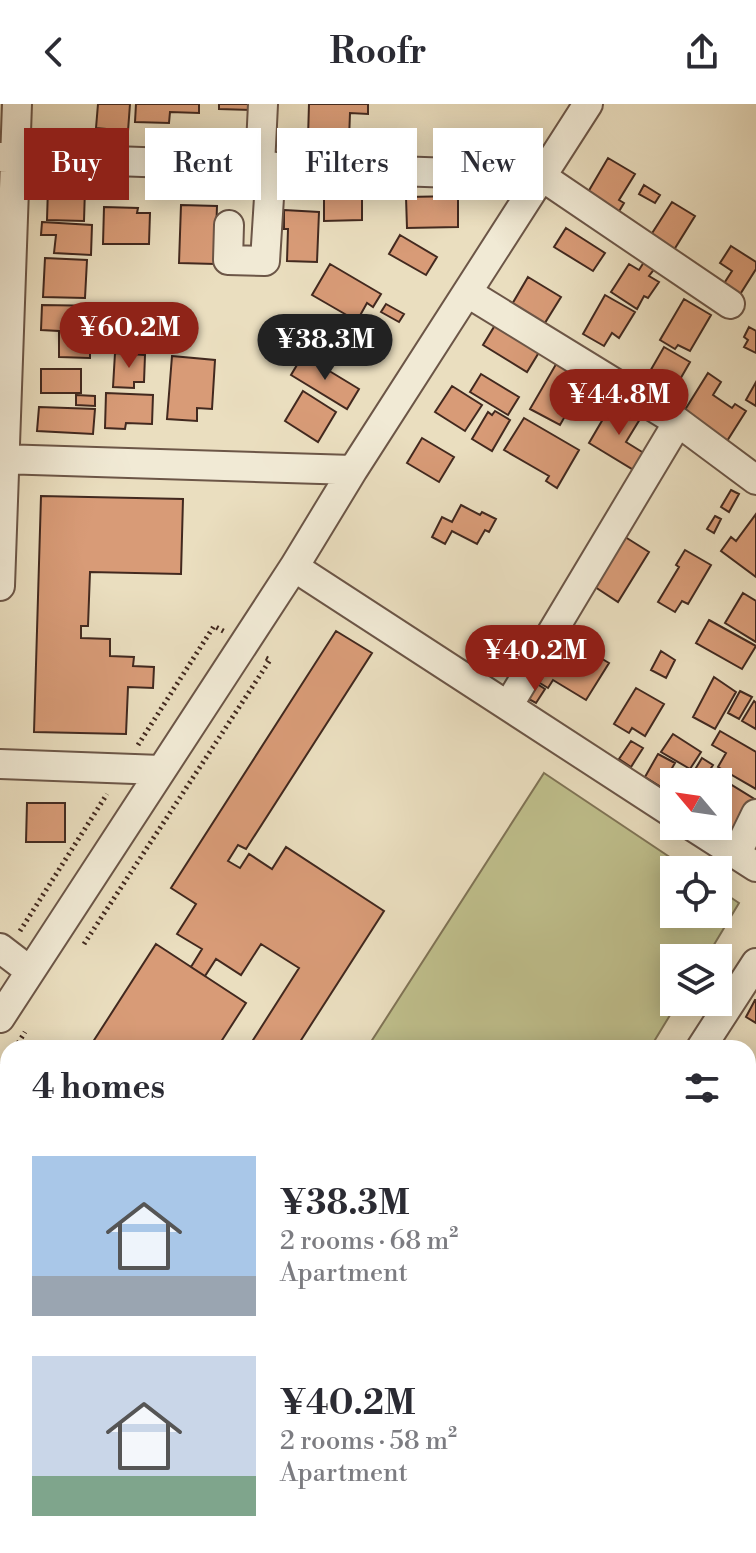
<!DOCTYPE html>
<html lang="en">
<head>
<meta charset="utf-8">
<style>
  :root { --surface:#fff; --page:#f2f2f3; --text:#2b2b33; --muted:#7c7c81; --accent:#8f2418 }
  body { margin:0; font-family:"Libre Bodoni",serif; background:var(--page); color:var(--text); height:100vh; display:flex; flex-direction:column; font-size:30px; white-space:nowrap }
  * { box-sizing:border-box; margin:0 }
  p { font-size:26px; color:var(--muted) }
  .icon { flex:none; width:44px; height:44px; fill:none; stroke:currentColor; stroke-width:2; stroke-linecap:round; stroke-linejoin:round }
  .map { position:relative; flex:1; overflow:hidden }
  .details { position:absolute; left:0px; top:936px; width:756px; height:514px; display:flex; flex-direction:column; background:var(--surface); border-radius:24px 24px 0 0; box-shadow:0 4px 20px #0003 }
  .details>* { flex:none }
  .hud { position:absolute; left:24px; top:24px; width:708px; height:72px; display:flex; gap:16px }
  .needle { width:52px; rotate:299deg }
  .buttons { position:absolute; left:660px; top:664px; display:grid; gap:16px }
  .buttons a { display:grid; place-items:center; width:72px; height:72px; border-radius:0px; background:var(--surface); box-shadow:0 4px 20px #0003; font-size:40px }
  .price { position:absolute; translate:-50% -68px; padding:0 18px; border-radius:28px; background:var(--accent); color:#fff; font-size:26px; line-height:52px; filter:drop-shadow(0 2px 4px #0008) }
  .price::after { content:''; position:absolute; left:50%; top:48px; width:24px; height:18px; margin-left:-12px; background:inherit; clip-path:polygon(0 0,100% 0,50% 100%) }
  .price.selected { background:#222; color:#fff }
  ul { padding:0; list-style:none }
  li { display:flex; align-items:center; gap:24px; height:200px; padding:0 32px }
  li span { display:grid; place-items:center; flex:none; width:224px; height:160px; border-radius:0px; color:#555 }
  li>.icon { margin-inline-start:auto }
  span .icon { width:96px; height:96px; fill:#fffc; stroke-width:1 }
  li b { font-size:34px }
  h2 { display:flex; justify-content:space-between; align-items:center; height:96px; padding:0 32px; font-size:34px }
  .tag { padding:0 28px; border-radius:0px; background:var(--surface); box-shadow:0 4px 20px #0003; font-size:28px; line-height:72px }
  .tag.selected { background:var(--accent); color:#fff }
  header { display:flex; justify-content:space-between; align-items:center; height:104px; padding:0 32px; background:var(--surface); font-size:36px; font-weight:600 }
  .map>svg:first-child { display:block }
  .green { fill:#bfbf8c; stroke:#807456; stroke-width:2 }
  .building { fill:#d89b77; stroke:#42291f; stroke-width:2 }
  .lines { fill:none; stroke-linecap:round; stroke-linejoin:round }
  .minor-casing { stroke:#6c5647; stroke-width:32 }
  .path { stroke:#42291f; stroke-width:5; stroke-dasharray:2 4; stroke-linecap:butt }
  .minor { stroke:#f1ead5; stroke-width:28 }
</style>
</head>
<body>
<header><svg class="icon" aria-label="back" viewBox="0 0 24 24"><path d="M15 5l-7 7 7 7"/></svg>Roofr<svg class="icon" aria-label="share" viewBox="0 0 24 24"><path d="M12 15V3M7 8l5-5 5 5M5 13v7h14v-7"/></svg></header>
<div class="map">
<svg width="756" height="1449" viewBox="0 0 756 1449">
  <rect width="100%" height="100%" fill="#eadebf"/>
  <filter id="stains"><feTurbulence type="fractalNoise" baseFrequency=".0025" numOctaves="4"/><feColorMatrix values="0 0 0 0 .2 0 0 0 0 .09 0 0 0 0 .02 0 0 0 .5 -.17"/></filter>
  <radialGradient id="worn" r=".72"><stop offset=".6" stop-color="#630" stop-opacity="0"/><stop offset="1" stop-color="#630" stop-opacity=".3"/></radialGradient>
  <!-- green -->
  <path class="green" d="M544 669 689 766H674V810H718V785L739 799 706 854H674V898H678L650 944H367Z"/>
  <!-- building -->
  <path class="building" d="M98 0H130L128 27 96 24Z
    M136 0H199V9L170 8 169 19 135 18Z
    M219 0H251V6L219 5Z
    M309 0H368V10L350 9 349 36 308 34Z
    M608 54 635 70 619 96 624 99 615 114 584 95Z
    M644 81 660 91 655 99 639 90Z
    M48 83 85 84 84 117 47 116Z
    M458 92V123L407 124 406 93Z
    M324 93H362V116L324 117Z
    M672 98 695 112 672 149 649 134Z
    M181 101 217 102 215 160 179 159Z
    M104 103 138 104 137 109H150L149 140H103Z
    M284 106 319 108 317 158 287 157 288 125H284Z
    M42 118 92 121 91 151 54 149 56 131H41Z
    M566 124 605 149 593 167 554 143Z
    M400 131 437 153 426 171 389 150Z
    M731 142 756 158V165L739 192 723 181 732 167 720 159Z
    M45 154 87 156 85 194 43 193Z
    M644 158 655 164 649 172 659 178 648 194 644 192 637 205 611 188 629 160 639 166Z
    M330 160 381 190 373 203 367 199 357 217 312 191Z
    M528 173 561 193 543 222 511 202Z
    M605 191 635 208 619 234 612 229 604 242 583 230Z
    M684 195 711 211 690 247 678 241 675 245 660 236Z
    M386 200 404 210 399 218 381 208Z
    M42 201 104 202 103 222H90V254L59 253V227L41 226Z
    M497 218 541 245 527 268 483 241Z
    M749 223 756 227V249L744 243 748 236 744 233Z
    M664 243 690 258 667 298 641 283Z
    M115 249 145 251 144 278H134V284L113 283Z
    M303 251 359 285 347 305 291 271Z
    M172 252 215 256 212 305 197 304V317L167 315Z
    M559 255 588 272 560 321 530 305Z
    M41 265H81V289H41Z
    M708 269 721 278 713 291 732 304 735 300 746 307 727 337 683 309Z
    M481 270 519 293 508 311 470 288Z
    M756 278V302L746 296Z
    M452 282 482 301 465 327 435 308Z
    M303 287 336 308 318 338 285 317Z
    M106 289 153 291 152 320 126 319 125 325 105 324Z
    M76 291 95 292V302L76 301Z
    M613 298 640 315 626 338 647 351 637 368 589 339Z
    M39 303 95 305 93 330 37 327Z
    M495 307 510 316 492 347 472 335 488 308 492 311Z
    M524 314 579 346 557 384 546 377 549 372 504 346Z
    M422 334 454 353 439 378 407 359Z
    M731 386 739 390 729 408 721 403Z
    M41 392 183 395 181 470 90 468 88 522H81V534L110 535V552L134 553 133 562 154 563 153 584 128 583 126 630 34 628Z
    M461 401 480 411 482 408 496 415 489 428 485 426 477 440 452 427 445 440 432 433 442 413 452 418Z
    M756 410V473L721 447 731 433 736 437Z
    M715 412 721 415 714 429 707 425Z
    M622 431 649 448 618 498 592 481Z
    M685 446 711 461 688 500 682 497 675 508 658 498 679 463 676 461Z
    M743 489 756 497V538L725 519Z
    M709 516 756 542 742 565 696 539Z
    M336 527 372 549 246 745 238 741 228 757 240 764 249 750 272 765 286 743 384 807 296 944H248L299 864 261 840 241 871 216 855 205 872 191 863 202 845 177 830 196 800 171 784Z
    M562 531 609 559 586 596 553 576 548 584 535 576Z
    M661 547 675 556 666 574 651 566Z
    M714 573 736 588 715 625 693 613Z
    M534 578 545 585 536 599 525 593Z
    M636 584 664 600 645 632 632 624 629 629 614 620Z
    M740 587 752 593 739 615 728 609Z
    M754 597 756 599V625L742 617Z
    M720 627 756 648V685L718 663 726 649 712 641Z
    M673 630 701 648 690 665 661 648Z
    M631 637 643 644 631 663 619 655Z
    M658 650 675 659 661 683 645 673Z
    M702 654 713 661 702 678H679L682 673 688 677Z
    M718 679 727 685 730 680 756 696 737 727 718 716Z
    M27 699H65V738H26Z
    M156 840 246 899 217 944H89Z
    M755 896H756V919L746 913Z
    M0 1010 8 1015V1065L5 1069 0 1066Z
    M756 1033V1086L748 1081V1047Z
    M0 1195 8 1200V1229L0 1242Z
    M748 1199 756 1204V1222L748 1234Z
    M756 1238V1284L748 1279V1250Z
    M748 1367 756 1372V1379L748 1391 756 1396V1413L751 1422 748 1421Z
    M8 1374V1410L0 1406V1387Z
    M67 1442H121L133 1449H64Z
    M289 1442H338L334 1449H290L293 1444Z
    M483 1443 521 1449H482Z"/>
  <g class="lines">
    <!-- minor casing -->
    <g class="minor-casing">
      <path id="minor" d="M0 53 541 72 730 200
        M260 62 263 0
        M229 121 228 156 265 157 271 62
        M468 189 678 318 756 376
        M0 355 353 366
        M294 463 674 710
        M0 482 17 0
        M508 602 678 318
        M0 660 161 666
        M692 722 756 763
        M736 751 756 710
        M0 844 30 867
        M0 914 294 463 353 366 588 0
        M701 944 756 859
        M0 975 8 980
        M748 996 756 1001
        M0 1278 8 1283
        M748 1331 756 1319
        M20 1442 31 1449
        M447 1442 448 1449
        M743 1442 754 1449
        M375 1449 380 1442"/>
    </g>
    <!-- path -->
    <path class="path" d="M138 641 214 522 225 528
      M20 827 107 690
      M84 840 270 556 264 553
      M15 944 25 928"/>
    <!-- minor -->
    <use href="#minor" class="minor"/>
  </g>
  <rect width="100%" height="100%" filter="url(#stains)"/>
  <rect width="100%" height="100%" fill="url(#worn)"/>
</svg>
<div class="buttons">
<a><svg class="needle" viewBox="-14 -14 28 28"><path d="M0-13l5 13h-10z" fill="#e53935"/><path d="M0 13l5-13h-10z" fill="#7c7c81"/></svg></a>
<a><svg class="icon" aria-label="locate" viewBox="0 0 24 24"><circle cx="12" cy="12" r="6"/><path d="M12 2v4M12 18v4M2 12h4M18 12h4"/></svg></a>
<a><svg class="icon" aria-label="layers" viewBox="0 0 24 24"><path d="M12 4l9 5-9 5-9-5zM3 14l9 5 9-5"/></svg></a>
</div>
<b class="price" style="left:129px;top:266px">¥60.2M</b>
<b class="price selected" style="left:325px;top:278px">¥38.3M</b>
<b class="price" style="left:619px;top:333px">¥44.8M</b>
<b class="price" style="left:535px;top:589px">¥40.2M</b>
<div class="hud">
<a class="tag selected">Buy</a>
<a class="tag">Rent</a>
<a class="tag">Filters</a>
<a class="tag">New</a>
</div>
<section class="details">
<h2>4 homes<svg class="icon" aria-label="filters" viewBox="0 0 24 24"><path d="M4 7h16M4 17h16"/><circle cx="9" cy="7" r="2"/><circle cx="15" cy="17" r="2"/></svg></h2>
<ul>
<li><span style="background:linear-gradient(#a9c7e8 75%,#9aa5b1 0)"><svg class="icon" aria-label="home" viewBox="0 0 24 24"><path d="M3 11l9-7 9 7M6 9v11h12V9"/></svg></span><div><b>¥38.3M</b><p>2 rooms · 68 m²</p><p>Apartment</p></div></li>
<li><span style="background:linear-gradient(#c9d6e8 75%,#7fa58c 0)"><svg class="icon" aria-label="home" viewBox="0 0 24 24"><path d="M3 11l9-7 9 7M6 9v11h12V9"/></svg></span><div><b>¥40.2M</b><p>2 rooms · 58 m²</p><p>Apartment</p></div></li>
</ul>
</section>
</div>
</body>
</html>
